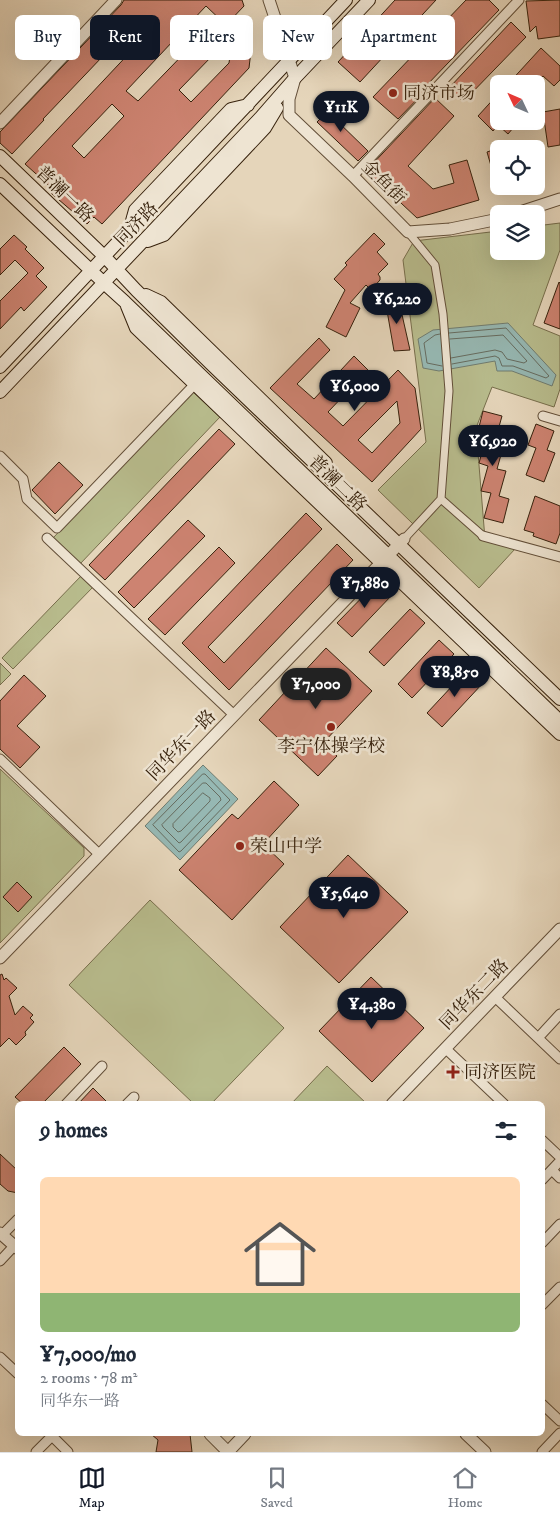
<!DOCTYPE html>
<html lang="en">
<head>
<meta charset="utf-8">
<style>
  :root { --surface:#fff; --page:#f6f6f7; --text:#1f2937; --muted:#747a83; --line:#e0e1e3; --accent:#111827 }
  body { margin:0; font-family:"IM FELL DW Pica","Noto Serif SC",serif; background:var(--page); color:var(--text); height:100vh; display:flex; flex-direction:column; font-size:19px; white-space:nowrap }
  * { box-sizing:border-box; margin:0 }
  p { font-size:16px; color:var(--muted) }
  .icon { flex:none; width:28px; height:28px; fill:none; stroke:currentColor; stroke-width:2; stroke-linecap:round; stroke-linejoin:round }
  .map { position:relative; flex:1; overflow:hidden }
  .panel { position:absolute; left:15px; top:1101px; width:530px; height:335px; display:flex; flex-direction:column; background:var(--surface); border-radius:8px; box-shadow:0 5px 20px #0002 }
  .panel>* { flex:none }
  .guide { position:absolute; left:15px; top:15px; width:530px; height:45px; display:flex; gap:10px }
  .needle { width:32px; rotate:314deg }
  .buttons { position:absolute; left:490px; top:75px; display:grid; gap:10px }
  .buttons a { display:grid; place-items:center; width:55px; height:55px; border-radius:8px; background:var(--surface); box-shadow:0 5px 20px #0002; font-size:25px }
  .price { position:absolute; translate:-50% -42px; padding:0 11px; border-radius:18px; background:var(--accent); color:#fff; font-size:16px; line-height:32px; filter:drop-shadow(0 1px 2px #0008) }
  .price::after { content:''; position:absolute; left:50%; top:30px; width:15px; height:11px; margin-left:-8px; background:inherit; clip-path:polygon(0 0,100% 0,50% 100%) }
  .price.active { background:#222; color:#fff }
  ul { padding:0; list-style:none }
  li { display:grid; align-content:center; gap:10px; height:265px; padding:0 25px }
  li span { display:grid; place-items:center; height:155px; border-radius:8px; color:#555 }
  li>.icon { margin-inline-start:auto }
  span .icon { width:90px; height:90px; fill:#fffc; stroke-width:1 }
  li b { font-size:21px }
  h2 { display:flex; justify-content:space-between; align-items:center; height:60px; padding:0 25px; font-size:21px }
  .chip { padding:0 18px; border-radius:8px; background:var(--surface); box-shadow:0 5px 20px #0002; font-size:18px; line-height:45px }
  .chip.active { background:var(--accent); color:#fff }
  .dock { display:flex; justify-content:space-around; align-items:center; height:70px; border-top:1px solid var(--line); background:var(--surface); font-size:14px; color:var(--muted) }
  .dock a { display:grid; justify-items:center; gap:2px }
  .dock .active { color:var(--accent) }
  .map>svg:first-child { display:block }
  .green { fill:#b8bc8d; stroke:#776e4c }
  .water { fill:#96b8b3; stroke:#707c70 }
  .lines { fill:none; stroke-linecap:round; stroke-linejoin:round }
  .shore { stroke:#666c60; stroke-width:1 }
  .building { fill:#cd8371; stroke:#36210c; fill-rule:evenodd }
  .pedestrian-casing { stroke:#624e38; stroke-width:9 }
  .minor-casing { stroke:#624e38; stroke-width:11 }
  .tertiary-casing { stroke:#624e38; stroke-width:13 }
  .secondary-casing { stroke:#36210c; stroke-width:14 }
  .pedestrian { stroke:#eee4d2; stroke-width:7 }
  .minor { stroke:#eee4d2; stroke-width:9 }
  .tertiary { stroke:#eee4d2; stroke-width:11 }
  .secondary { stroke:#eee4d2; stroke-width:12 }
  .poi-dot { fill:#8f2418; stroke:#eee4d2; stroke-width:2 }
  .labels { text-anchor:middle; stroke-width:5; stroke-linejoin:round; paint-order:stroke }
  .poi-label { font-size:18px; fill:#36210c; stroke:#eee4d2; text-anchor:start }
  .street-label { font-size:18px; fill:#36210c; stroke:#eee4d2 }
</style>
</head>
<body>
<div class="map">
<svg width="560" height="1452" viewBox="0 0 560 1452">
  <rect width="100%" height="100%" fill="#e5d5ba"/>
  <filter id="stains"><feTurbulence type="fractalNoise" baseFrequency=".004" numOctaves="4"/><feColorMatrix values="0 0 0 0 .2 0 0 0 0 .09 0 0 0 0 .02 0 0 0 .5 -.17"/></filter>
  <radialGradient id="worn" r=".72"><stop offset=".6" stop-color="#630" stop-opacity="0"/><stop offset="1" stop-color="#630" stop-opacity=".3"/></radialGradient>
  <!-- green -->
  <path class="green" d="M560 223V250L533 325 560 336V389L554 407 492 387 476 428 485 539 515 549 479 588 378 490 426 442 403 260 414 241 499 231V251H536V226Z
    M193 392 220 417 80 564 53 538Z
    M82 575 94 586 13 669 2 658Z
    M0 663 11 674 0 685Z
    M0 769 84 848V856L0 943Z
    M150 900 284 1028 211 1104H194L69 985Z
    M327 1066 367 1104H291Z"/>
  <!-- water -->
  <path class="water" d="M508 323 556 375 552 386 512 371H497L495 361 439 371 423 368 418 339 433 330Z
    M203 765 238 799 180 860 145 826Z"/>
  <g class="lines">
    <!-- shore -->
    <path class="shore" d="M449 333 506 328 549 376 546 378 513 366H502L499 358 495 356 452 364
      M440 334 435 335 424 343 427 363 442 366
      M450 339 503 335 527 361 524 363 507 359 502 352 495 350 451 358
      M203 774H205L230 800 181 851 179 852 153 825Z
      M203 783H206L220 797 221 800 181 842 179 843 163 827 162 825Z
      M203 793 210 798V801L181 831 178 832 173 827V824Z"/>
  </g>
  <!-- building -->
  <path class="building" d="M124 0H242L244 6 226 25 206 6 126 91 138 101 198 39 214 54 179 90 191 102 229 63 234 28 248 30 247 41 252 42 249 68 102 224 94 217 87 224 51 193 54 190 25 164 135 47 123 35 43 119 44 120 12 154 0 143V132L121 5ZM112 104 124 116 84 158 72 146Z
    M395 0H436L360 82 338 62Z
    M466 0H489L499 10 424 88 426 90 398 119 373 97Z
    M560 0V36L538 39 536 26 530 32 526 1Z
    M511 22 526 37 463 102 449 88Z
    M541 48 560 66V80L554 86 543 76 536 84H508Z
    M499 93V121H519L508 134 498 125 493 131 478 116Z
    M435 98 454 116 408 166 433 189 454 183 449 165 467 160 479 200 417 218 386 189 385 191 365 172Z
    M330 103 338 111 333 117 368 151 358 161 317 122 326 113 323 110Z
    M560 109V145L548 147 543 112Z
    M499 148V183H496L487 152Z
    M374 233 385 244 377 252 388 264 378 274 380 277V280L371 290 366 285 350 303 360 308 346 337 326 327 345 290 334 279 347 265 345 263Z
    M14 235 27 247 25 249 44 268 36 276 47 287 24 311 21 307 0 329V301L28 273 15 260 0 275V249Z
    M559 282 560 283V329L544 323Z
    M398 297 410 350 394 351 385 299Z
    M319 338 330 350 297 384 314 399 354 356 368 370 328 412 343 426 398 370 415 388 421 429 372 482 270 388ZM397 401 400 423 372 453 358 440Z
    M483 411 502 416 495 441 504 444 497 469 506 471 499 496 509 499 503 523 484 518 491 493 481 491 488 466 479 463 486 438 477 435Z
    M536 424 554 431 547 450 555 453 544 482 526 475 536 448 528 445Z
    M219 429 235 444 105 580 89 565Z
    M59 462 83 485 55 514 32 490Z
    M535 496 560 506V533L556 544 533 536 534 533 524 530Z
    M306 513 322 529 208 647 224 663 337 544 353 560 229 690 182 643Z
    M188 520 205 536 134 608 118 592Z
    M219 547 235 563 165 635 148 619Z
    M379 580 393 594 352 637 337 623Z
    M410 609 425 623 384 666 369 652Z
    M439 640 454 654 412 698 398 684Z
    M326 648 372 691 323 743 337 756 318 776 259 720Z
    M468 669 483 683 442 727 427 713Z
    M24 675 46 696 17 726 40 747 20 768 0 749V701Z
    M274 781 299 805 263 844 284 864 232 920 179 870 232 814 238 819Z
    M348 855 408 912 339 983 280 927Z
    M17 882 32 897 18 912 3 897Z
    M2 974 4 980 6 978 17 988 9 996 15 1015 23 1006 33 1015 30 1018 34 1022 25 1032 26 1035 16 1045 9 1038 0 1047V975Z
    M371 977 424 1028 372 1082 319 1031Z
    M64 1047 81 1064 42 1104H23L15 1097Z
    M93 1088 109 1104H78Z
    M0 1154 18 1171V1193L8 1191 0 1184Z
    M151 1434H190L192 1452H156L158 1440Z"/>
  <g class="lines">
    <!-- pedestrian casing -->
    <g class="pedestrian-casing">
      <path id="pedestrian" d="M441 499 483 536
        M404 539 441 499 449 391 443 314 435 265 408 232"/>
    </g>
    <!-- minor casing -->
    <g class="minor-casing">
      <path id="minor" d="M353 176 519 0
        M543 416 560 421
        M0 456 23 479 27 499 57 528 195 384
        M483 536 560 557
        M47 538 234 715
        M0 759 100 855
        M495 997 560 1059
        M538 1038 560 1014
        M445 1048 504 1104
        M66 1104 102 1066
        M127 1104 134 1097
        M542 1140 560 1157
        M552 1170 560 1178
        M542 1180 560 1161
        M2 1235 18 1219
        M542 1243 560 1224
        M0 1261 14 1246
        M542 1305 560 1287
        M0 1357 18 1374
        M542 1404 560 1421
        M52 1436 68 1452
        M36 1452 54 1434
        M542 1452 560 1433"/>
    </g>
    <!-- tertiary casing -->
    <g class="tertiary-casing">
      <path id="tertiary" d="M269 0 295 78 289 99V115L353 176 408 232 450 229 499 219
        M0 123 116 0
        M514 214 560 199
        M0 958 404 539
        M392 1104 560 929
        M0 1233 18 1249
        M210 1434 228 1452
        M466 1434 485 1452
        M228 1452 245 1434"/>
    </g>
    <!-- secondary casing -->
    <g class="secondary-casing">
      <path id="secondary" d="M0 156 105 257 136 290 211 364 560 699
        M0 184 104 283 125 302 560 721
        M130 228 135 210 231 109 248 105
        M148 241 164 235 265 128 277 108
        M146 295 161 302 326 463
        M127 306 136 328 560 734
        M0 367 346 0
        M0 392 260 118 295 78 369 0"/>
    </g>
    <!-- pedestrian -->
    <use href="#pedestrian" class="pedestrian"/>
    <!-- minor -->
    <use href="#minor" class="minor"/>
    <!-- tertiary -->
    <use href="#tertiary" class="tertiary"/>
    <!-- secondary -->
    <use href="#secondary" class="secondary"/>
  </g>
  <!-- markers -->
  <g class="poi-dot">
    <circle cx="393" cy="93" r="5"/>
    <circle cx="331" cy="727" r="5"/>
    <circle cx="240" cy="846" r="5"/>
    <path d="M450.5 1064.5h5v5h5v5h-5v5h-5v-5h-5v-5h5z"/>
  </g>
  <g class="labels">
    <!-- poi labels -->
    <g class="poi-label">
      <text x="403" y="99">同济市场</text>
      <text x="331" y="752" text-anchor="middle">李宁体操学校</text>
      <text x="250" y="852">荣山中学</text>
      <text x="464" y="1078">同济医院</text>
    </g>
    <!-- street labels -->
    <g class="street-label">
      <text transform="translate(384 182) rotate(45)" y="6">金鱼街</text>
      <text transform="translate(65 194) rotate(44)" y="6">普澜一路</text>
      <text transform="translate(136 224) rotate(-46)" y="6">同济路</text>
      <text transform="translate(338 483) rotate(44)" y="6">普澜二路</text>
      <text transform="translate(181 745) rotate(-46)" y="6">同华东一路</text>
      <text transform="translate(474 994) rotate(-46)" y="6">同华东二路</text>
    </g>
  </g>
  <rect width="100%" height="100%" filter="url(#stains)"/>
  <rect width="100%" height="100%" fill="url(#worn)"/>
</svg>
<div class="buttons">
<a><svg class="needle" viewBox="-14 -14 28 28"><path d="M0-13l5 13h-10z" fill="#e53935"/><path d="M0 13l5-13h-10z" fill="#747a83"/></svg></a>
<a><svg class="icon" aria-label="locate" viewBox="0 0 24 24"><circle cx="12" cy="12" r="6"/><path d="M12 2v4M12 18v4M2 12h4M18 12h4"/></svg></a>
<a><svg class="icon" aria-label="layers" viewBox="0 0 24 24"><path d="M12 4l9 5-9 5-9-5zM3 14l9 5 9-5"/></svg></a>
</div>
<b class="price" style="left:341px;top:133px">¥11K</b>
<b class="price" style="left:397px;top:325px">¥6,220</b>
<b class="price" style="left:355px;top:412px">¥6,000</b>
<b class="price" style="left:493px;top:467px">¥6,920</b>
<b class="price" style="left:365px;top:609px">¥7,880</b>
<b class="price" style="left:455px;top:698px">¥8,850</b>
<b class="price active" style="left:316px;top:710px">¥7,000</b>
<b class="price" style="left:344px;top:919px">¥5,640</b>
<b class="price" style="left:372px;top:1030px">¥4,380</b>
<div class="guide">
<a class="chip">Buy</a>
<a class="chip active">Rent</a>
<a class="chip">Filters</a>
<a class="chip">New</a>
<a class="chip">Apartment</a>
</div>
<section class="panel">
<h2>9 homes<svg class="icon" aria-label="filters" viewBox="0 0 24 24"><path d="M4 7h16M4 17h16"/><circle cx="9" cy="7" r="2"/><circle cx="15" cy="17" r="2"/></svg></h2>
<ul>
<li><span style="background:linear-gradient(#ffd9b3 75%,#8fb573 0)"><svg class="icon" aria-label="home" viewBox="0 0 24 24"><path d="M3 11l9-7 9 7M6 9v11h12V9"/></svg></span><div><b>¥7,000/mo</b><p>2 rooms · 78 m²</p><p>同华东一路</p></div></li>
</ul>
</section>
</div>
<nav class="dock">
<a class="active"><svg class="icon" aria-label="map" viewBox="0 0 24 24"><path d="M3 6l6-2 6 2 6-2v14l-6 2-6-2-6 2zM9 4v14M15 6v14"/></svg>Map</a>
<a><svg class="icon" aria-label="saved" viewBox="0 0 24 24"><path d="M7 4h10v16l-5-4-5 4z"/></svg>Saved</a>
<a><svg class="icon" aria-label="home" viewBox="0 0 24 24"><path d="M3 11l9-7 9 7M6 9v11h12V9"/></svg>Home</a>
</nav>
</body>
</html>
